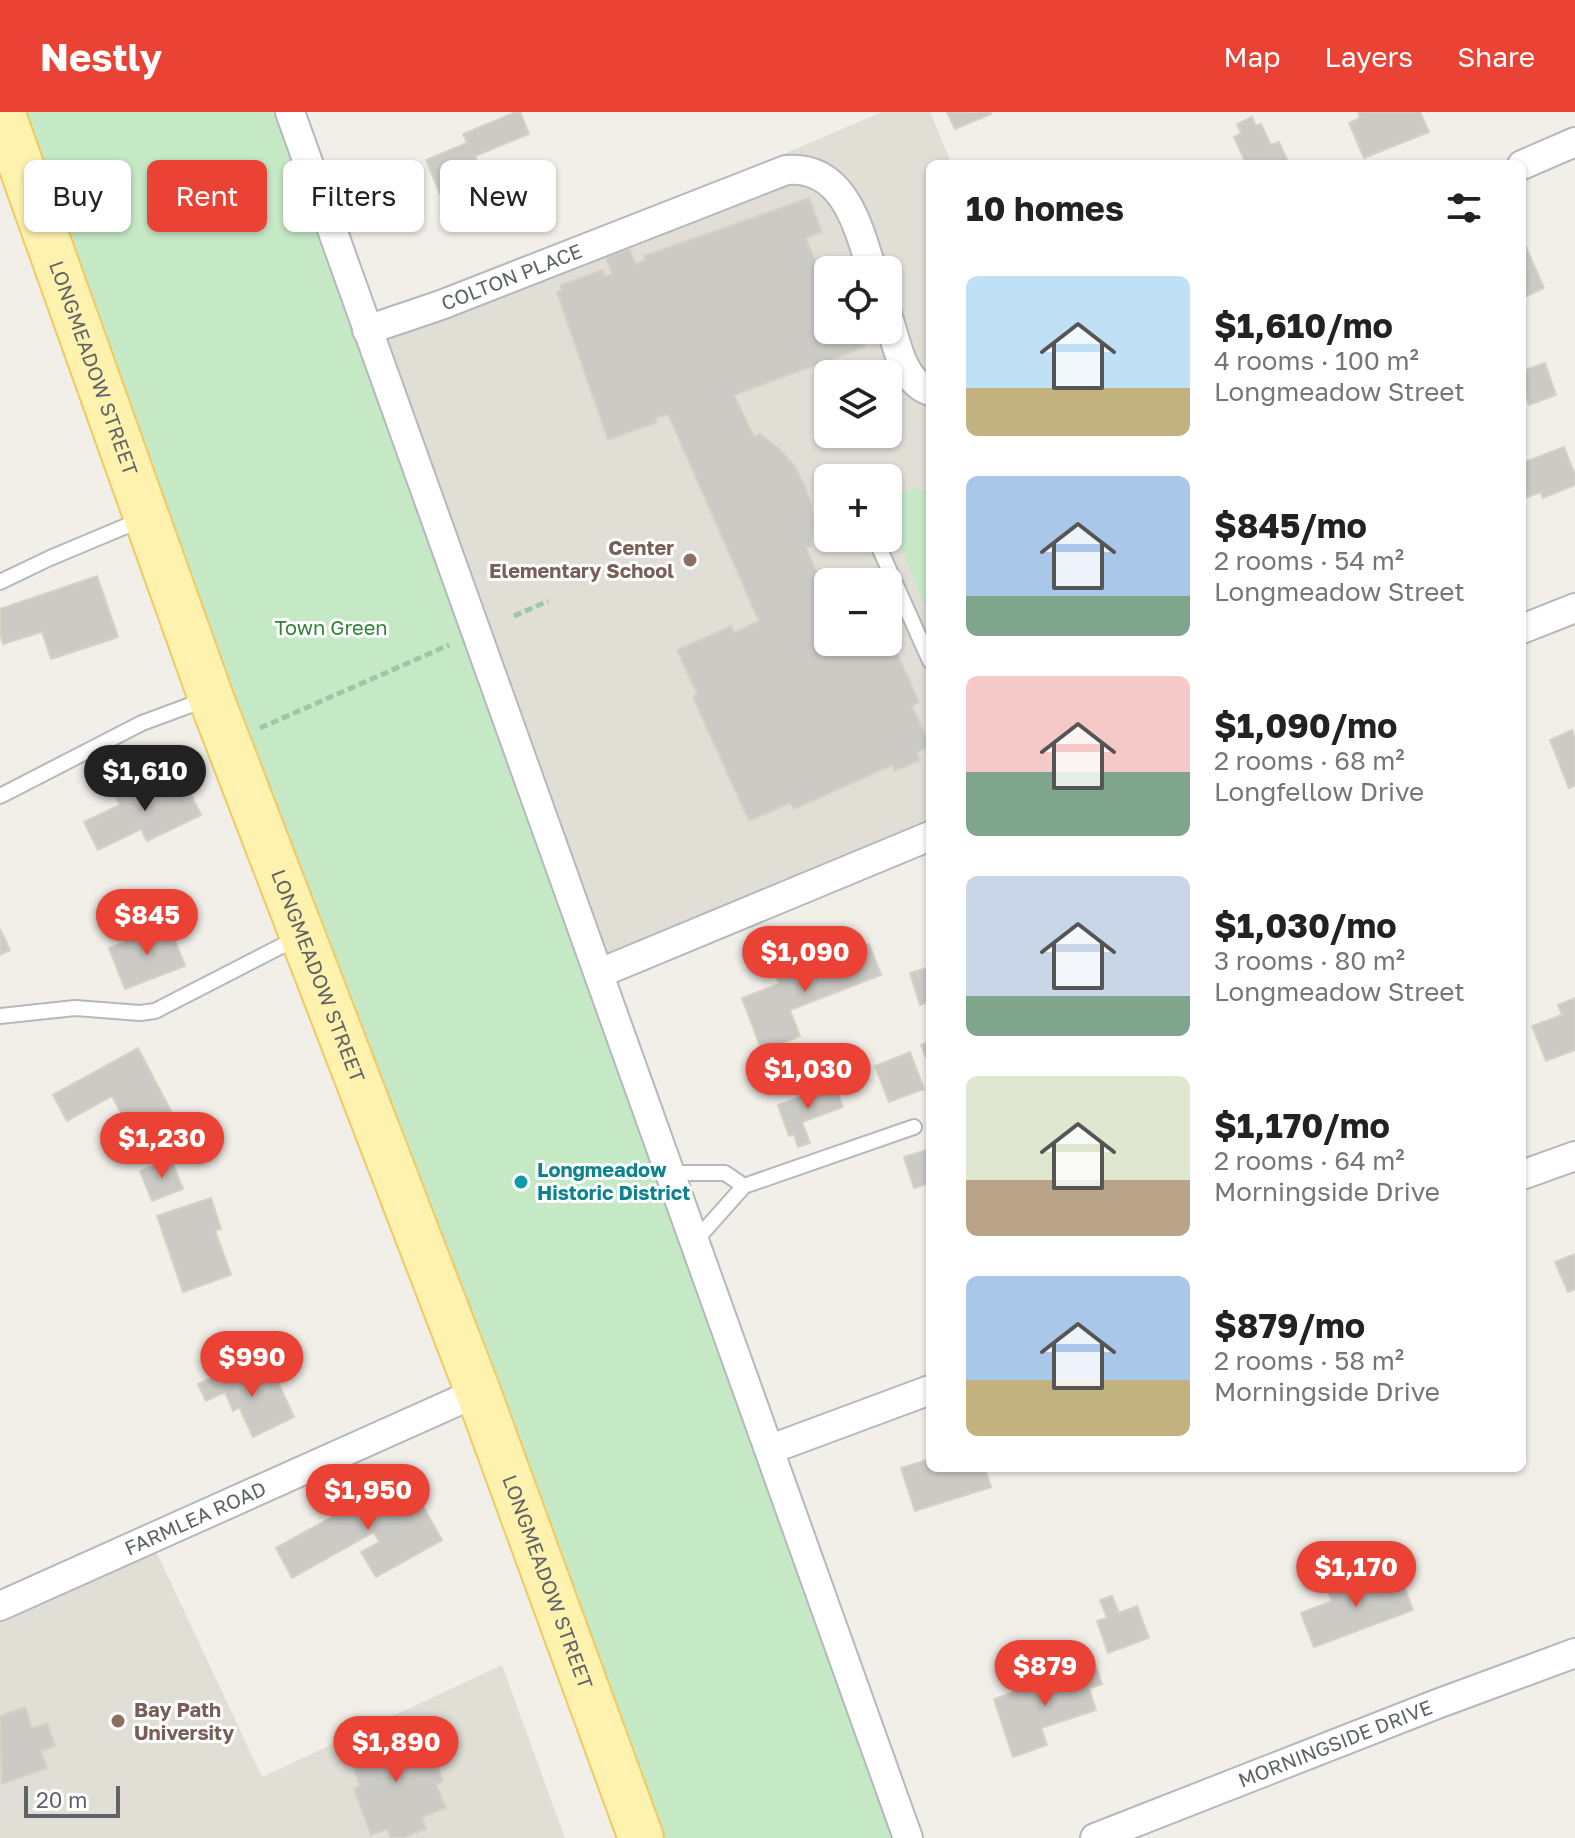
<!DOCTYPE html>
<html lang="en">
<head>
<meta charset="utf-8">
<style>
  :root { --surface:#fff; --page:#f6f6f6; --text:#222; --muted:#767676; --accent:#ea4335 }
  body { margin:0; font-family:"Golos Text",sans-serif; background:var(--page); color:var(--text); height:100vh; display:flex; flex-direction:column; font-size:30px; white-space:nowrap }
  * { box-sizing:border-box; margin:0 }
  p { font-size:26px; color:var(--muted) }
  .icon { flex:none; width:44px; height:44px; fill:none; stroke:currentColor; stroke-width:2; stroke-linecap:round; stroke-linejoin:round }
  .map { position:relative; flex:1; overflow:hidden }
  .drawer { position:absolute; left:926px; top:48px; width:600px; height:1312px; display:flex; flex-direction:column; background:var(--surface); border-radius:12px; box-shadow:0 2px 6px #0004 }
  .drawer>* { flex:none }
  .top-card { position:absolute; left:24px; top:48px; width:760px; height:72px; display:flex; gap:16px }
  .buttons { position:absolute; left:814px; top:144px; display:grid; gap:16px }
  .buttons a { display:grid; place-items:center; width:88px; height:88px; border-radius:12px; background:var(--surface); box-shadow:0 2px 6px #0004; font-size:40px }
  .scale { position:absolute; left:24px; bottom:20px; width:96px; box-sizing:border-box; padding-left:8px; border:4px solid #5f6368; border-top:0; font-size:22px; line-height:28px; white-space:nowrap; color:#5f6368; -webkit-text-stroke:6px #fff; paint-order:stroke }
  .price { position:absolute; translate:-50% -68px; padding:0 18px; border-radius:28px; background:var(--accent); color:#fff; font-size:26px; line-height:52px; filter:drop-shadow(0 2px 4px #0008) }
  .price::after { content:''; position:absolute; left:50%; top:48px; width:24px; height:18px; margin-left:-12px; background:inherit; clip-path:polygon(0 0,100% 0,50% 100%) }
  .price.selected { background:#222; color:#fff }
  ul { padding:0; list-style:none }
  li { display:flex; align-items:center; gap:24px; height:200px; padding:0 40px }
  li span { display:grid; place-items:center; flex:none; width:224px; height:160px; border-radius:12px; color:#555 }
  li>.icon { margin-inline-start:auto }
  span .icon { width:96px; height:96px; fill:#fffc; stroke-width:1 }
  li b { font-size:34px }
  h2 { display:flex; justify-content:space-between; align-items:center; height:96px; padding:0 40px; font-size:34px }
  .pill { padding:0 28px; border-radius:12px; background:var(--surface); box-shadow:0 2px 6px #0004; font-size:28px; line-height:72px }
  .pill.selected { background:var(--accent); color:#fff }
  header { display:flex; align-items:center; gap:48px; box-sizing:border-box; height:112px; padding:0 40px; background:var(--accent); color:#fff }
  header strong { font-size:38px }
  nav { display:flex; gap:44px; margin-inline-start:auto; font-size:28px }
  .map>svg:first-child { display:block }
  .education { fill:#e1ded6; fill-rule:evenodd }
  .green { fill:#c5e8c5 }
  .building { fill:#cccac5; stroke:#d6d1c6; stroke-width:2 }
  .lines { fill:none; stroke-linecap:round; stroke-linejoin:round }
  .lane-casing { stroke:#b5b8bc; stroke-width:18 }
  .street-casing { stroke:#b5b8bc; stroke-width:32 }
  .primary-casing { stroke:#f2c960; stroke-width:48 }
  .path { stroke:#9cc7a9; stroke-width:5; stroke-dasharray:8 4; stroke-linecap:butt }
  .lane { stroke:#fff; stroke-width:14 }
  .street { stroke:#fff; stroke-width:28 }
  .primary { stroke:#fff2af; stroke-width:44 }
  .education-dot { fill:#8d6e63; stroke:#fff; stroke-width:3 }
  .culture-dot { fill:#0f9aa8; stroke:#fff; stroke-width:3 }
  .labels { text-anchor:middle; stroke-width:6; stroke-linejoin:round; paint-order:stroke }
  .street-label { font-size:20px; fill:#5f6368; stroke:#fff }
  .education-label { font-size:20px; font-weight:bold; fill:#785e54; stroke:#fff; text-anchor:end }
  .park-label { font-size:20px; fill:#348238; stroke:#fff }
  .culture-label { font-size:20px; font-weight:bold; fill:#0d838f; stroke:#fff; text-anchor:start }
</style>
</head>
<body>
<header>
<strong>Nestly</strong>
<nav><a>Map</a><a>Layers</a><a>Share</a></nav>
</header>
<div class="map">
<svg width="1575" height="1726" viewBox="0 0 1575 1726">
  <rect width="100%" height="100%" fill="#f1efe8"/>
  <!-- education -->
  <path class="education" d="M882 0H930L952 52H930V722L600 861 368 219ZM828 158H888V218H828ZM828 262H888V322H828ZM828 366H888V426H828ZM828 470H888V530H828Z
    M156 1439 262 1665 502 1553 565 1726H0V1510Z"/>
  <!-- green -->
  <path class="green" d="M2 0H290L908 1726H641Z
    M913 376 930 380V507L888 401V386Z"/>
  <!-- building -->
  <path class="building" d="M516 0H520L529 22 475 44 481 59 501 51 512 77 449 103 426 48 467 31 463 22Z
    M947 0H990L991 2 955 17Z
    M1358 0H1420L1429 20 1364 46 1349 11 1360 6Z
    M1252 5 1256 14 1261 12 1271 33 1279 30 1289 52H1243L1246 51 1234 25 1241 21 1237 12Z
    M809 86 822 120 806 126 828 184V218H859L865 235 734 283 754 325 760 322 778 336 793 352 804 372 811 393 813 411 811 434 806 436 824 478 828 477V530H888V521L919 590 912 594 930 634 917 640 920 648 895 659 892 653 794 697 790 691 749 709 693 585 697 582 677 538 731 514 734 521 759 509 668 302 656 306 657 310 608 328 557 180 562 178 560 173 603 158 605 164 612 162 606 145 630 137 635 152 645 148 644 144Z
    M1522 126 1544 176 1522 186Z
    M1545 251 1556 283 1529 293 1522 273V259Z
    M1564 335 1575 363V373L1543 386 1541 380 1522 387V351Z
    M861 461 865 470H842Z
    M97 464 118 525 51 547 42 520 3 532 0 522V497Z
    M1572 618 1575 625V673L1569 676 1550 628Z
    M181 663 201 703 147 729 141 717 98 738 84 710 120 693 116 685 137 675 141 682Z
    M169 813 185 854 125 877 109 836Z
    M0 817 10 838 0 843Z
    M869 832 881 863 790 898 800 924 762 939 742 886 779 872 777 867Z
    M930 855V889L920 893 910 861Z
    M1575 886V938L1546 949 1532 914 1562 903 1558 893Z
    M930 929V955L921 933Z
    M138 936 172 1001 132 1021 112 984 67 1009 53 983Z
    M910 940 924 977 889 990 875 954Z
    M835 973 843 995 802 1010 810 1031 798 1035 794 1022 789 1024 778 993Z
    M930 1037V1071L914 1076 904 1045Z
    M171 1047 183 1077 152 1089 140 1059Z
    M211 1086 221 1117 215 1118 231 1163 183 1180 157 1104Z
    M1575 1142V1177L1568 1180 1555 1150Z
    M271 1255 294 1305 253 1325 239 1295 233 1299 225 1280 206 1289 198 1272 231 1257 237 1271Z
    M930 1347V1356H985L991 1375 915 1399 901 1356Z
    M406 1364 442 1428 376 1465 361 1440 379 1430 374 1420 292 1466 276 1436Z
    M1399 1462 1413 1498 1314 1535 1301 1501 1332 1489 1325 1473 1347 1465 1352 1480Z
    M1112 1484 1119 1501 1137 1494 1149 1526 1108 1541 1097 1509 1107 1506 1100 1488Z
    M1095 1552 1102 1572 1089 1576 1096 1598 1041 1616 1047 1633 1013 1645 994 1587Z
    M25 1595 32 1616 47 1611 55 1634 41 1639 47 1656 2 1672 0 1604Z
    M393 1615 398 1628 417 1621 427 1646 433 1643 443 1669 436 1673 446 1696 422 1705 426 1717 403 1726H391L387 1717 371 1723 354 1677 360 1674 351 1648 360 1645 354 1630Z"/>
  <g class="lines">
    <!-- lane casing -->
    <g class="lane-casing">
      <path id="lane" d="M878 433 930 549
        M0 470 50 446 143 407
        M0 684 142 611 207 587
        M0 904 75 896 140 901 155 899 299 825
        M671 1061H725L744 1074
        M696 1128 744 1074 914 1015"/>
    </g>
    <!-- street casing -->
    <g class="street-casing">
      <g id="street">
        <path d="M290 0 908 1726"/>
        <path d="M1522 53 1575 30"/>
        <path d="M888 205C896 229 902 270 930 279"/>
        <path id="s1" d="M367 218 441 193 786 58C844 53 858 114 872 158"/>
        <path d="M1522 517 1575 496"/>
        <path d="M600 861 930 724"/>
        <path d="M1522 1063 1575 1044"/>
        <path d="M771 1337 930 1278"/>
        <path id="s2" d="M0 1494 478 1280"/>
        <path id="s3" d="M1095 1726 1437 1592 1575 1541"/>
      </g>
    </g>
    <!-- primary casing -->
    <g class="primary-casing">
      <g id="primary">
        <path id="s4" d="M2 0 211 586 478 1280 641 1726"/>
      </g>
    </g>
    <!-- path -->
    <path class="path" d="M514 504 548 489
      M260 616 449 533"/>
    <!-- lane -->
    <use href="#lane" class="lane"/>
    <!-- street -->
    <use href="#street" class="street"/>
    <!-- primary -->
    <use href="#primary" class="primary"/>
  </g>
  <!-- markers -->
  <g class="education-dot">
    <circle cx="690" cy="448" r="8"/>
    <circle cx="118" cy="1609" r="8"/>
  </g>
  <circle class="culture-dot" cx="521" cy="1070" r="8"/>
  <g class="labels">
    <!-- street labels -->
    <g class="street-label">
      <text dy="7" stroke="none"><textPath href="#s1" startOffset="154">COLTON PLACE</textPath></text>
      <text dy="7" stroke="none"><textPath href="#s4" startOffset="272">LONGMEADOW STREET</textPath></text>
      <text dy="7" stroke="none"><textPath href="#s4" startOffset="920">LONGMEADOW STREET</textPath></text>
      <text dy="7" stroke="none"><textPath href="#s2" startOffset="214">FARMLEA ROAD</textPath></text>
      <text dy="7" stroke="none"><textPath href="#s4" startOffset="1568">LONGMEADOW STREET</textPath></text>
      <text dy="7" stroke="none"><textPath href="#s3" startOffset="258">MORNINGSIDE DRIVE</textPath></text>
    </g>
    <!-- education labels -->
    <g class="education-label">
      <text x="674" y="443">Center<tspan x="674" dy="23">Elementary School</tspan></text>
      <text x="134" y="1605" text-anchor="start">Bay Path<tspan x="134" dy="23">University</tspan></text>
    </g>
    <!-- park labels -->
    <g class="park-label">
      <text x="331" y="523">Town Green</text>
    </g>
    <!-- culture labels -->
    <g class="culture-label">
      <text x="537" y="1065">Longmeadow<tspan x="537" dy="23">Historic District</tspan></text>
    </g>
  </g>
</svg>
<div class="buttons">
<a><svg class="icon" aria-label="locate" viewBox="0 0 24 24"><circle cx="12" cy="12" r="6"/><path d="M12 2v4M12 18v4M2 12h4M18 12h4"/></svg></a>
<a><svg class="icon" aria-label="layers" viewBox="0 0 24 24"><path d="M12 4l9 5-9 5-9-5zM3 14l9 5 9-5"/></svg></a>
<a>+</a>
<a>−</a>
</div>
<div class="scale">20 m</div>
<b class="price selected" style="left:145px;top:701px">$1,610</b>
<b class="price" style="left:147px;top:845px">$845</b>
<b class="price" style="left:805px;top:882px">$1,090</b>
<b class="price" style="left:808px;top:999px">$1,030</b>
<b class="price" style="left:162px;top:1068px">$1,230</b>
<b class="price" style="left:252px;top:1287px">$990</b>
<b class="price" style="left:368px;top:1420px">$1,950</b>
<b class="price" style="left:1356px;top:1497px">$1,170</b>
<b class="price" style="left:1045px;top:1596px">$879</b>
<b class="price" style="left:396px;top:1672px">$1,890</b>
<div class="top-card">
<a class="pill">Buy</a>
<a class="pill selected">Rent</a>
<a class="pill">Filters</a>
<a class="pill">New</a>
</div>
<section class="drawer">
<h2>10 homes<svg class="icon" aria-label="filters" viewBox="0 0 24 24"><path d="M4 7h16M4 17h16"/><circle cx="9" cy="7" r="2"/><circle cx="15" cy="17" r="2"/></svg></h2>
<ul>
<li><span style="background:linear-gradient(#bfe0f5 70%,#c2b280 0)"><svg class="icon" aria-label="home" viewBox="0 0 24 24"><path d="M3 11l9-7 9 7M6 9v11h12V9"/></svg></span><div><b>$1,610/mo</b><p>4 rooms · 100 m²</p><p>Longmeadow Street</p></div></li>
<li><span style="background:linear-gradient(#a9c7e8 75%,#7fa58c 0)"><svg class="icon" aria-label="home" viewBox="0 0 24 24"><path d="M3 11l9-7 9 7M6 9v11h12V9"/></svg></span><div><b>$845/mo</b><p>2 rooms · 54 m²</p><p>Longmeadow Street</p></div></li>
<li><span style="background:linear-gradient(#f6c9c9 60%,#7fa58c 0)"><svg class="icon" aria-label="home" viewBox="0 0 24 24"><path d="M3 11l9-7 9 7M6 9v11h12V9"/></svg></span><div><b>$1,090/mo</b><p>2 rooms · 68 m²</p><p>Longfellow Drive</p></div></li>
<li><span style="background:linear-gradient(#c9d6e8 75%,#7fa58c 0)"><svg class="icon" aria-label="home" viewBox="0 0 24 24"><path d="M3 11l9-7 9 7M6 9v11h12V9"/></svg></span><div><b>$1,030/mo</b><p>3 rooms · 80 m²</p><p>Longmeadow Street</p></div></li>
<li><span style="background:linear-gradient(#dfe7d0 65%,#b9a48a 0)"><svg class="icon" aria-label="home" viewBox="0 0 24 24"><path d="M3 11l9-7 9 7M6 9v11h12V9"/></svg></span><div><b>$1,170/mo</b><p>2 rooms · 64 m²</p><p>Morningside Drive</p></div></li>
<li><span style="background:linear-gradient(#a9c7e8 65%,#c2b280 0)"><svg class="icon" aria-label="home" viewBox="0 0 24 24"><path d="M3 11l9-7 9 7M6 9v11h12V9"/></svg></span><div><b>$879/mo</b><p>2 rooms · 58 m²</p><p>Morningside Drive</p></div></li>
</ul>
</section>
</div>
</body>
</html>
